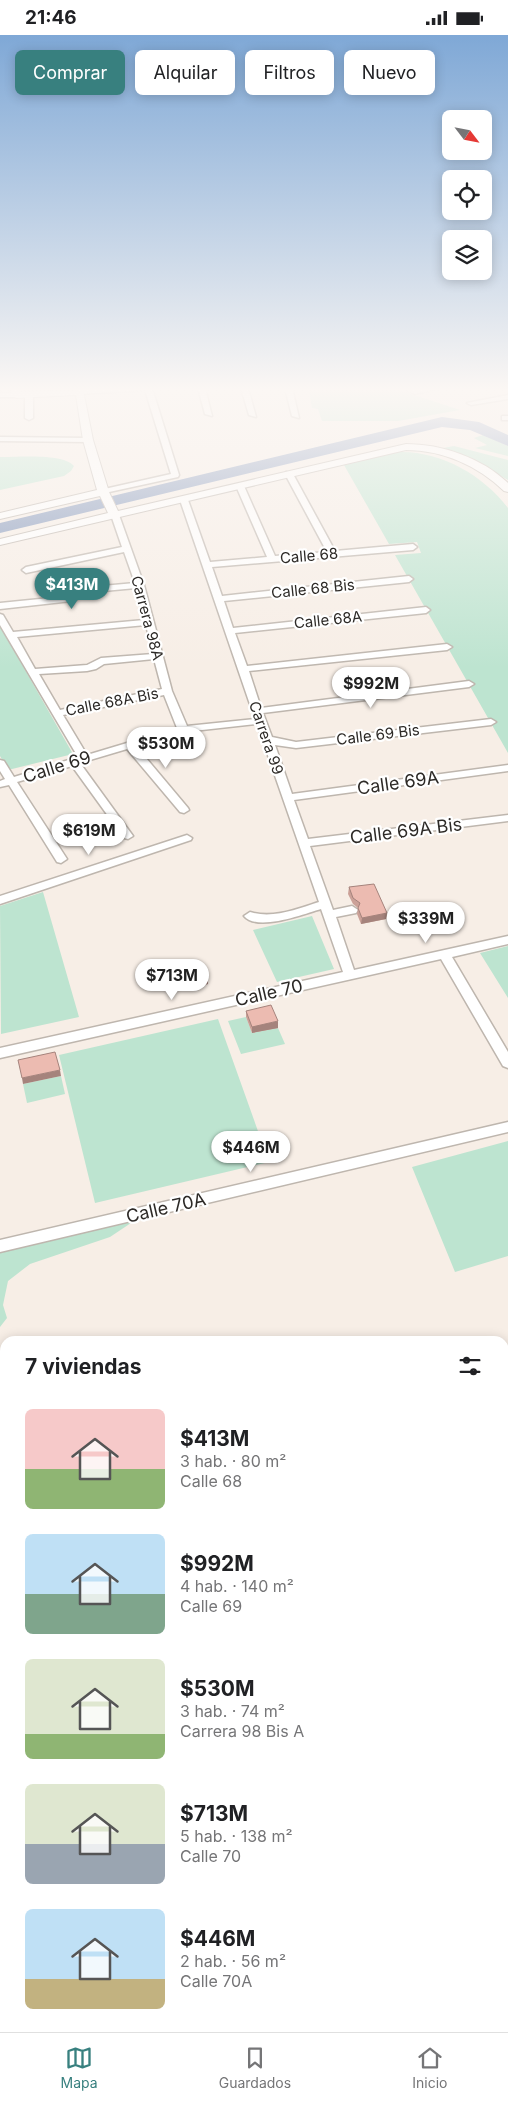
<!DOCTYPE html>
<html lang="es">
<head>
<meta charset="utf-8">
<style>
  :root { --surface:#fff; --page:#f2f2f2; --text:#202124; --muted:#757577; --line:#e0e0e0; --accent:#38807f }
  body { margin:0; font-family:Inter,sans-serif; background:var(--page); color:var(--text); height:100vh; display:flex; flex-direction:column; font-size:19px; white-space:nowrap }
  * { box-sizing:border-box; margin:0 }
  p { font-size:16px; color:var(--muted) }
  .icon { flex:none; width:28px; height:28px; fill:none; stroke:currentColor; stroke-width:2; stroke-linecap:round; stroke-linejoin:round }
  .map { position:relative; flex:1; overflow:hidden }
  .side { position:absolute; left:0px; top:1301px; width:509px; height:696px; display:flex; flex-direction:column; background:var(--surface); border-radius:15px 15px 0 0; box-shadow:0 2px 12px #0003 }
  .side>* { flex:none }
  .top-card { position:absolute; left:15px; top:15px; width:479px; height:45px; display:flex; gap:10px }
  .needle { width:32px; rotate:122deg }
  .tools { position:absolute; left:442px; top:75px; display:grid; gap:10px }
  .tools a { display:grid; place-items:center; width:50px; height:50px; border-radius:8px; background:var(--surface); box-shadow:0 2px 12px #0003; font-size:25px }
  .price { position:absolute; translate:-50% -42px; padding:0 11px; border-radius:18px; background:#fff; color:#222; font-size:16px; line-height:32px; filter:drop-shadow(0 1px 2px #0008) }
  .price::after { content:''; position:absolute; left:50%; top:30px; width:15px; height:11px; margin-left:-8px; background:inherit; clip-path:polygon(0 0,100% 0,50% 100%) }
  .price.selected { background:var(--accent); color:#fff }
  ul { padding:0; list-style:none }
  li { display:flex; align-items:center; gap:15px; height:125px; padding:0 25px }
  li span { display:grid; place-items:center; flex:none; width:140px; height:100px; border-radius:8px; color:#555 }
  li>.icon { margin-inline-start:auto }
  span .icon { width:60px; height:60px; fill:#fffc; stroke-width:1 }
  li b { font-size:21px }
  h2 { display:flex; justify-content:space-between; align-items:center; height:60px; padding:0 25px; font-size:21px }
  .chip { padding:0 18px; border-radius:8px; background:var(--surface); box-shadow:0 2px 12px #0003; font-size:18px; line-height:45px }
  .chip.selected { background:var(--accent); color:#fff }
  .status { display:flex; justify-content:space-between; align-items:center; height:35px; padding:0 25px; background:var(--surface); direction:ltr }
  .status svg { height:14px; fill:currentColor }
  .dock { display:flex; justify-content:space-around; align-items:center; height:70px; border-top:1px solid var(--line); background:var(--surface); font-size:14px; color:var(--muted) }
  .dock a { display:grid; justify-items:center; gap:2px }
  .dock .selected { color:var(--accent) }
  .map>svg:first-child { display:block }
  .green { fill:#bde4d0 }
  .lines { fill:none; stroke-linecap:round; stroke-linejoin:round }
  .river { fill:#8296bb; fill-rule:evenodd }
  .street-casing { stroke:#beb6ae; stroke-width:3 }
  .secondary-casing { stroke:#beb6ae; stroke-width:2 }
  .street { fill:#fff; fill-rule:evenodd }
  .secondary { fill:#fff; fill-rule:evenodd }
  .wall { fill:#cba198 }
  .shaded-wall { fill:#a5837c }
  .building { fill:#ecbbb1; stroke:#a5837c }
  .labels { text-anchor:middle; stroke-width:4.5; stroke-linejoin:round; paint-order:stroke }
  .far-street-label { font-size:15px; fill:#2d2a27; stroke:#fff }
  .street-label { font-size:18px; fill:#2d2a27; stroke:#fff }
</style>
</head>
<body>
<div class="status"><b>21:46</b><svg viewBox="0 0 49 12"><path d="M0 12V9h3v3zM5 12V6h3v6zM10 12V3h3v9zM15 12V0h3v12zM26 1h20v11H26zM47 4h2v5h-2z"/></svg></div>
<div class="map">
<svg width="508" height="1997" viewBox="0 0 508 1997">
  <rect width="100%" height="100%" fill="#f7eee6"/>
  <!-- green -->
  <path class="green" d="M315 353H393L460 375 398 386H322L318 374 312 373 309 356 315 355Z
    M483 400 508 411V421L475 413 487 410 474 403Z
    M454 411 508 425V445L461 419 443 413Z
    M399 417C441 416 483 440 508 473V718L395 520 421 518 417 507 389 509 344 430Z
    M0 422C17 422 64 418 74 431L71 436 64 441 0 455Z
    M0 591 73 719 8 735 0 721Z
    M43 857 79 982 1 999 0 871Z
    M312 881 334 934 277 947 253 895Z
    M508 911V963L480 918Z
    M246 982 252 998 278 993 285 1009 241 1019 228 986Z
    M218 984 269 1127 95 1168 59 1020Z
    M61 1041 65 1059 27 1068 23 1049Z
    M508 1106V1221L455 1237 412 1132Z
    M134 1186 110 1202 30 1229 8 1246 3 1270 7 1283 0 1292V1215Z
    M165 1993V1992L234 1993 230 1997H162Z"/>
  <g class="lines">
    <!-- river -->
    <path class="river" d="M442 382 479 387 508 400V411L470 395 442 392 0 498V488Z"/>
    <!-- street casing -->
    <g class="street-casing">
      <path id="street" d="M104 353H152L179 440 178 442 100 459V455L171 439 145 355 80 359 76 357 80 355Z
        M198 353H205L212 381 205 379Z
        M241 353H248L256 382 249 380Z
        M285 353H292L299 383 292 381Z
        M402 353H439L415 359Z
        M29 357 33 359V383L29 385 25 383V359Z
        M0 358H16L20 360 16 362H0Z
        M508 360V364L471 370 467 368Z
        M502 381H508V385H502Z
        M0 402 88 403 92 405 88 407 0 406Z
        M286 437 293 439 335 516 413 509 417 512 413 515 212 532 222 561 409 541 413 544 409 547 224 566 233 593 426 572 430 575 426 578 235 598 247 631 447 609 452 612 447 615 249 636 261 673 469 646 474 649 469 652 263 678 272 702 296 707 491 684 496 687 491 690 296 713 275 710 292 759 508 730V736L294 765 308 804 508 780V786L310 811 333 875 352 871 358 875 356 878 336 882 354 935 508 901V909L452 922 508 1017V1033L503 1031 441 924 0 1023V1013L343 937 321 874C304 879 257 897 244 881L250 877C273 884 297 874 319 867L257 689 184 697 136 711 188 773 189 775 184 778 180 777 127 714 80 728 133 801 128 804 124 803 72 731 17 747 67 824 61 828 57 827 9 750 0 752V746L5 744 0 736V725L4 726 14 742 78 722 0 590V579L3 580 13 597 144 585 136 553 93 557 72 566 0 574V568L70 561 91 552 135 548 124 517 26 538 22 535 26 532 122 512 111 480 112 478 119 480 144 550 172 656 187 691 255 684 180 465 184 463 188 465 210 527 267 522 236 451 240 449 244 451 275 521 327 517 285 439ZM146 590 153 619 101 623 87 630 35 634 17 602ZM154 624 162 654 60 675 39 639 87 636 96 634 104 629ZM164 660 177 693 87 720 63 680Z
        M187 800 192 803 191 805 0 869V861Z
        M508 1087V1097L0 1217V1205Z
        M508 1331V1345L504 1346V1332Z
        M5 1465V1481L0 1482V1466Z
        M508 1760V1783L504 1785V1762Z
        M293 1992H316L314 1997H291Z"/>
    </g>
    <!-- secondary casing -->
    <g class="secondary-casing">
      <path id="secondary" d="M11 353H21V357L83 355 93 405 109 457 118 476 406 409C442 409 482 423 508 448V457L504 456C478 431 443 415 406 415L0 510V504L108 478 100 461 0 484V478L97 455 83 405 76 360 16 363 11 360Z"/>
    </g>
    <!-- street -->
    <use href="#street" class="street"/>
    <!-- secondary -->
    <use href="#secondary" class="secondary"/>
  </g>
  <!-- wall -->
  <path class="wall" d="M349 852 387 878 386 884 361 889 357 879 358 873 353 869 348 859Z
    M176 933 208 942V949L182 955 177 939Z
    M246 976 278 993 252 998 246 982Z
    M366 1992H415L412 1997H369Z"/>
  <!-- shaded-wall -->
  <path class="shaded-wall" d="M387 878 386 884 361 889 362 883Z
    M208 942V949L182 955 181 948Z
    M278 986V993L252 998V992Z
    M60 1035 61 1041 23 1049 22 1043Z
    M508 1677V1681L504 1685V1682Z"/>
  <!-- building -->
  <path class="building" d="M374 849 387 878 362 883 358 873 360 868 353 863 349 852Z
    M202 928 208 942 181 948 176 933Z
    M271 970 278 986 252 992 246 976Z
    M55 1017 60 1035 22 1043 18 1025Z
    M504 1352 508 1360V1677L504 1682Z
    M5 1502V1986L0 1971V1504Z
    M505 1825 508 1834V1878L505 1879 504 1874V1826Z
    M368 1992H415L412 1997H371Z
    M336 1993 339 1997H333Z"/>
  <!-- sky -->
  <linearGradient id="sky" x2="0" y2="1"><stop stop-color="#7fa8d6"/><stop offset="0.56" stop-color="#fbf7f4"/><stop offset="1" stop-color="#fbf7f4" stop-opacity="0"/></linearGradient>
  <rect width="508" height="633" fill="url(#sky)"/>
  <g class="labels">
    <!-- far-street labels -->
    <g class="far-street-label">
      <text transform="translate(309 521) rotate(-5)" y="5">Calle 68</text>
      <text transform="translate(313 554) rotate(-6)" y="5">Calle 68 Bis</text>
      <text transform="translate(147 583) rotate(75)" y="5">Carrera 98A</text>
      <text transform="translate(328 585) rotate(-6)" y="5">Calle 68A</text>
      <text transform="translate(112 667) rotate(-11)" y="5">Calle 68A Bis</text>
      <text transform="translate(378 700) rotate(-7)" y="5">Calle 69 Bis</text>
      <text transform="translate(266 703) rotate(71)" y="5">Carrera 99</text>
    </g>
    <!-- street labels -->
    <g class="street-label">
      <text transform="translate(57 732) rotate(-17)" y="6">Calle 69</text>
      <text transform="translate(398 748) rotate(-8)" y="6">Calle 69A</text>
      <text transform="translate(406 796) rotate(-7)" y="6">Calle 69A Bis</text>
      <text transform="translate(269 958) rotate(-13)" y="6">Calle 70</text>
      <text transform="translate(166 1173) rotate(-13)" y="6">Calle 70A</text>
    </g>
  </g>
</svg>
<div class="tools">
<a><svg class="needle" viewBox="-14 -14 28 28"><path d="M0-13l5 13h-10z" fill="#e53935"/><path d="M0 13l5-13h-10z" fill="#757577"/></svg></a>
<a><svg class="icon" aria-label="locate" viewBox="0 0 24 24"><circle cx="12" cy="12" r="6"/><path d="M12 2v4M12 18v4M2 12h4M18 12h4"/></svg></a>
<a><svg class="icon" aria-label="layers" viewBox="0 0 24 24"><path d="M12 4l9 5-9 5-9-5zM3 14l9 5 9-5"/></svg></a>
</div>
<b class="price selected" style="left:72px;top:575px">$413M</b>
<b class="price" style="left:371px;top:674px">$992M</b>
<b class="price" style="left:166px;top:734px">$530M</b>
<b class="price" style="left:89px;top:821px">$619M</b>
<b class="price" style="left:426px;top:909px">$339M</b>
<b class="price" style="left:172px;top:966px">$713M</b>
<b class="price" style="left:251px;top:1138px">$446M</b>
<div class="top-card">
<a class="chip selected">Comprar</a>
<a class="chip">Alquilar</a>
<a class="chip">Filtros</a>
<a class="chip">Nuevo</a>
</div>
<section class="side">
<h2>7 viviendas<svg class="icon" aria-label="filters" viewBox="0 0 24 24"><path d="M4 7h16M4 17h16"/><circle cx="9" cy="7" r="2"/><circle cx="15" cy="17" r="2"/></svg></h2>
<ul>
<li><span style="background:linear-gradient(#f6c9c9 60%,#8fb573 0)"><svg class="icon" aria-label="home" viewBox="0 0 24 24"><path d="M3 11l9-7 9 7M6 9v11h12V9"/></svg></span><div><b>$413M</b><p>3 hab. · 80 m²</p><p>Calle 68</p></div></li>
<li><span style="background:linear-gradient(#bfe0f5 60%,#7fa58c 0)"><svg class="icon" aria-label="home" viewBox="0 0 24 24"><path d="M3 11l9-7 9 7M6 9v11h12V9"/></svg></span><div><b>$992M</b><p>4 hab. · 140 m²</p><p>Calle 69</p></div></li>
<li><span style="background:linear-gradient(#dfe7d0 75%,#8fb573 0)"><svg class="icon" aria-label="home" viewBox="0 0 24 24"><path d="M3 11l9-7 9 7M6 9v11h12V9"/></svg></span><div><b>$530M</b><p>3 hab. · 74 m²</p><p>Carrera 98 Bis A</p></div></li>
<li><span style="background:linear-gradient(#dfe7d0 60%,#9aa5b1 0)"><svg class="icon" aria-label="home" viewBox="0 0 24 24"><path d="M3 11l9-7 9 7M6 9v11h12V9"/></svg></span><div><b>$713M</b><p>5 hab. · 138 m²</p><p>Calle 70</p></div></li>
<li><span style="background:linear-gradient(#bfe0f5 70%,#c2b280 0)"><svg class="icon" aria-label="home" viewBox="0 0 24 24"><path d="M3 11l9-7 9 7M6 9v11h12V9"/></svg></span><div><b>$446M</b><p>2 hab. · 56 m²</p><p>Calle 70A</p></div></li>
</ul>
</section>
</div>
<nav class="dock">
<a class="selected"><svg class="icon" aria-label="map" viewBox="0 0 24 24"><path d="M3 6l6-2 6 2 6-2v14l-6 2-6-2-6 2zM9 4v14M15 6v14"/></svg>Mapa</a>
<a><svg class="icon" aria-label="saved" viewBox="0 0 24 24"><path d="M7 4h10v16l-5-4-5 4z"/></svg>Guardados</a>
<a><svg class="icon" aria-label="home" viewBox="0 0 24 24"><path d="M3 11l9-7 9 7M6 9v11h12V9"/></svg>Inicio</a>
</nav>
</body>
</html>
